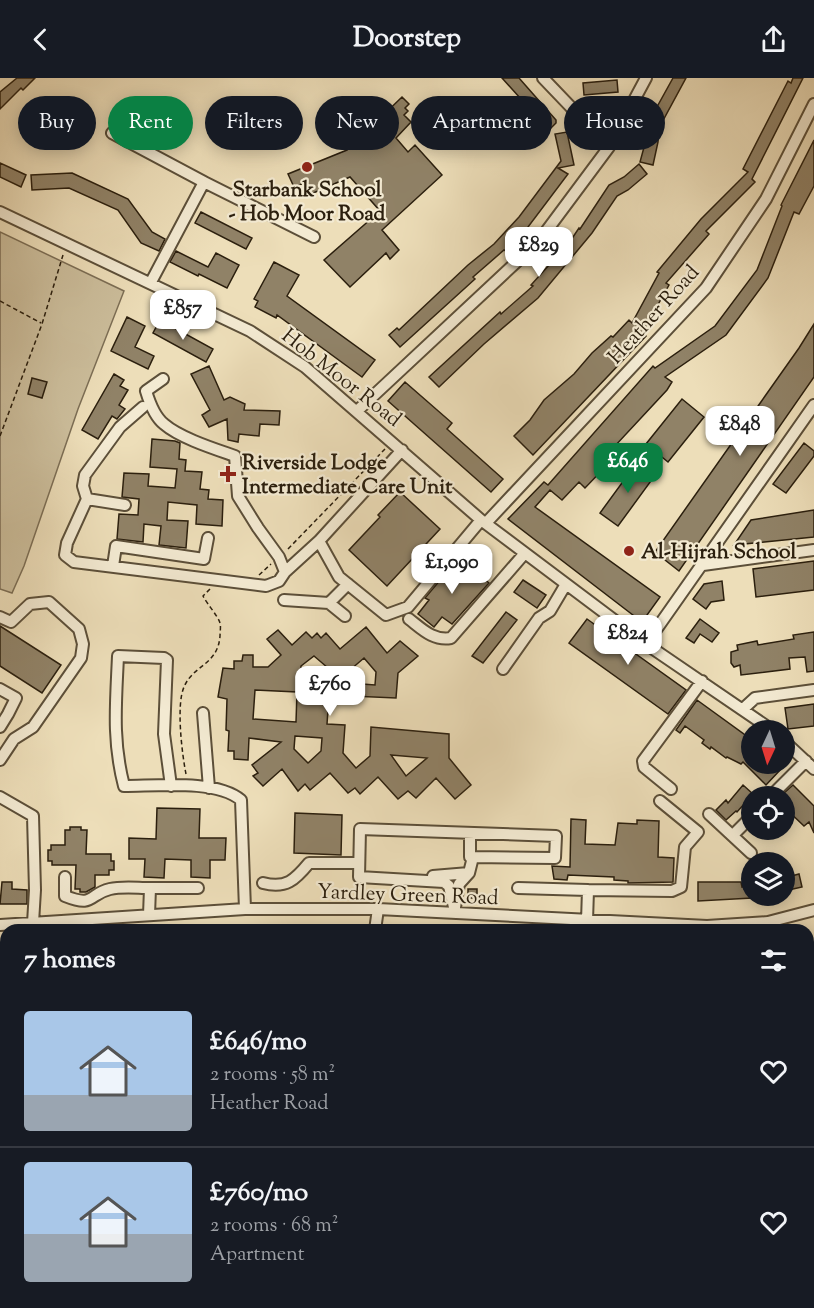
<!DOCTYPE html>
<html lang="en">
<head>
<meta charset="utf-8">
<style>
  :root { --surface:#171b24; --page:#242831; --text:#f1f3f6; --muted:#9ea1a6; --line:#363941; --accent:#0b8043 }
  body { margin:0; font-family:"Sorts Mill Goudy",serif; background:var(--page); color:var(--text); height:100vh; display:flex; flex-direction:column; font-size:22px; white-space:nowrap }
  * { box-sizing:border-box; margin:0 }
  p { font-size:20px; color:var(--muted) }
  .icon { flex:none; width:33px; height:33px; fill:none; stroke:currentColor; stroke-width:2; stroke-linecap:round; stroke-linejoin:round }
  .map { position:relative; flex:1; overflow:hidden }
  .panel { position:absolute; left:0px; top:846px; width:814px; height:384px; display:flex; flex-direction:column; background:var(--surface); border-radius:18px 18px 0 0; box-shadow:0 3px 15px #0003 }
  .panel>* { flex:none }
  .guide { position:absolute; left:18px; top:18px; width:778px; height:54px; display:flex; gap:12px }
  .needle { width:39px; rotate:184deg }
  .controls { position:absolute; left:741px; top:642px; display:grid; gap:12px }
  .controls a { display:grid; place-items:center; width:54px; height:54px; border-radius:50%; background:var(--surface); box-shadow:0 3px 15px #0003; font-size:30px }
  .price { position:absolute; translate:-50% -51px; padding:0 14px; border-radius:12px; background:#fff; color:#222; font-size:20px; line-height:39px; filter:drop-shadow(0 2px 3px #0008) }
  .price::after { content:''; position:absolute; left:50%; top:36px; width:18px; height:14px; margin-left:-9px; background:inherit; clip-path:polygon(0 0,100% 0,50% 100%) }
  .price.active { background:var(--accent); color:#fff }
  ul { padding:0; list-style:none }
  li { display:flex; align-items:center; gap:18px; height:150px; padding:0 24px }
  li+li { border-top:2px solid var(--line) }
  li span { display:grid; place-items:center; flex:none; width:168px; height:120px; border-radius:6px; color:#555 }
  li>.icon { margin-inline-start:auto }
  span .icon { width:72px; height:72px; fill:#fffc; stroke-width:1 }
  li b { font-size:26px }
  h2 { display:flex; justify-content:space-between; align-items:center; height:72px; padding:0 24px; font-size:26px }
  .pill { padding:0 21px; border-radius:27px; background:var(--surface); box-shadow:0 3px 15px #0003; font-size:21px; line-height:54px }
  .pill.active { background:var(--accent); color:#fff }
  header { display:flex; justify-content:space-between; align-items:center; height:78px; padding:0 24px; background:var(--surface); font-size:27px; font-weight:800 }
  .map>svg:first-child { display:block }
  .green { fill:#ccbe9c; stroke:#7c6e55; stroke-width:1.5 }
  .building { fill:#908267; stroke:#2b1f0e; stroke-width:1.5; fill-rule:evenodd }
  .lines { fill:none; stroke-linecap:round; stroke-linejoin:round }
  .minor-casing { stroke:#5c4f39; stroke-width:14 }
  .path { stroke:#2b1f0e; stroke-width:1.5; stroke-dasharray:4.5 3; stroke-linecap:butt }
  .minor { stroke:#f3ead2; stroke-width:10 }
  .poi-dot { fill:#8f2418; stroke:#f3ead2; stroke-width:2 }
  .labels { text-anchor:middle; stroke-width:4.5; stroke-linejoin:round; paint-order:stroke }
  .poi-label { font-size:21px; font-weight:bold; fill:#2b1f0e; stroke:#f3ead2; text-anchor:start }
  .street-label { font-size:21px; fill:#2b1f0e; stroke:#f3ead2 }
</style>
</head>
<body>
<header><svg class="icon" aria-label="back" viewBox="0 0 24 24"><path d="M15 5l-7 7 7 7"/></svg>Doorstep<svg class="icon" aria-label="share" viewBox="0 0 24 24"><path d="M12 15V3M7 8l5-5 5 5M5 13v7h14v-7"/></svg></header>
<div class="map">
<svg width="814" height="1230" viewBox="0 0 814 1230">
  <rect width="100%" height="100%" fill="#eddeb9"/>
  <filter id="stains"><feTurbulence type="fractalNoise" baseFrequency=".00333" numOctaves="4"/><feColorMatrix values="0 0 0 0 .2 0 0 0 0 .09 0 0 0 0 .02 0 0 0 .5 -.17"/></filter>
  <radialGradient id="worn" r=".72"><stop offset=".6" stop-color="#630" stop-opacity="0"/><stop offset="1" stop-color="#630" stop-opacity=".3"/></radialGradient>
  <!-- green -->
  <path class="green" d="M0 154 124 213 78 331 24 488 12 515 0 511Z"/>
  <!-- building -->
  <path class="building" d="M17 0H35L23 12 21 10 0 31V14Z
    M502 0H519L556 42V45L549 52Z
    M673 0H686L659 50 658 64 653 87 640 84 646 62 647 47Z
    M793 0H803L752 101 755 104 706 153 709 156 666 205 669 207 642 255 646 258 533 377 514 358 530 342 544 322 574 296 592 275 611 258 613 259 629 242 632 245 659 195 657 194 701 141 748 94 743 91 788 3 791 5Z
    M617 2 618 14 584 17 583 5Z
    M402 19 409 26 405 30 408 33 404 37 411 44 396 60 408 74 415 67 442 97 382 152 399 172 390 181 386 175 350 209 324 182 380 133 350 99 311 116 307 104 294 109 288 96 347 72Z
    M567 54 574 87 558 90 568 96 528 149 506 173 504 172 473 199 475 201 400 269 389 257 397 250 399 252 468 187 494 166 519 139 561 83 555 56Z
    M814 62V108L799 136 794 134 768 200 726 257 665 299 672 304 667 312 613 370 616 372 607 382 610 384 585 410 579 404 562 422 550 412 535 429 660 519 642 544 508 441 544 404 548 407 653 288 655 290 715 248 757 192 782 128 781 127Z
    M0 85 26 97 21 109 0 99Z
    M639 86 647 96 628 112 617 118 592 155 538 220 484 266 439 309 429 299 500 234 501 236 533 208 531 207 569 165 579 150 580 151 609 107 624 99Z
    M72 95 128 121 152 154 165 161 159 173 141 165 118 132 69 110 32 112 31 97Z
    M201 134 252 160 246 171 195 145Z
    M176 173 208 189 216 175 239 187 227 210 199 196 198 198 170 184Z
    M274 184 299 197 287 218 375 282 362 299 277 237 276 240 255 229 258 223 254 221Z
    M127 239 145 248 135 269 154 278 148 291 111 273Z
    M160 242 213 271 206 284 153 255Z
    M814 246V299L679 493 655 474 799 270Z
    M209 288 224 322 230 319 245 326 244 332 280 333 279 347 260 346 259 358 239 356 238 364 228 362 227 341 209 349 202 337 210 332 191 296Z
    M114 296 124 302 120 308 128 312 119 327 125 331 117 341 112 338 98 361 82 352Z
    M32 300 47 304 42 320 28 316Z
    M405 304 452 345 447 351 503 401 491 414 388 323Z
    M682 321 704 339 668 384 646 366Z
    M152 361 175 363 180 365 179 381 186 382 185 393 202 394 200 411 209 412 208 421 223 422 222 448 196 446 197 427 168 424 167 442 188 443 186 470 159 467 161 448 144 446 143 464 117 461 119 436 138 437 139 421 122 419 124 395 149 396 148 408 175 410 177 391 150 389Z
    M804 365 814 373V378L786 415 773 406Z
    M638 383 656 396 618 448 600 435Z
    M400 414 440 451 387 508 349 472 380 439 378 437Z
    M814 432V459L734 467 751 442Z
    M457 482 481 503 483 500 489 505 452 546 442 539 434 549 418 536 429 522 425 520Z
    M814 483V512L756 519 753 491Z
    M523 502 546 517 537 530 514 514Z
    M722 503 724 522 711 524 706 531 693 521 704 506Z
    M506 534 517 542 483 585 472 578Z
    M587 541 686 612 668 636 569 565Z
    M700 541 719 555 712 564 700 556 694 565 686 560Z
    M0 548 61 587 42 615 0 588Z
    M366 549 387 575 400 563 418 578 398 595 396 620 329 617 327 646 345 647 343 675 356 690 370 678 371 649 449 656V680L471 707 455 721 436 700 416 720 408 713 398 721 378 699 360 716 355 710 348 715 330 695 310 712 305 706 298 713 282 691 263 708 253 698 258 695 252 687 281 664 249 660 248 682 234 681V673H228L229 653 226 652 227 621 218 619 223 590 234 591V583H242L243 577H253V589H268L281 577 267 561 278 552 292 567 306 554 312 560 317 555 321 560 326 555 340 571ZM314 578 328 590 327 603 301 602V588ZM364 580 376 594 375 607 349 605 350 592ZM255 612 297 614 296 644 253 641ZM295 658 322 660 321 673 308 685 294 671ZM391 677 427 680 406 698Z
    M814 554V593L807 594 805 579 789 580 790 591 741 597 740 587 734 589 731 585V574L738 572 737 567 757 563 758 567 794 561 793 557Z
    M697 622 752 662V686H775L781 691 766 707 743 684 741 686 727 679 726 680 711 669 710 671 702 665 704 662 685 648 680 655 676 652Z
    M814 626V648L788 651 785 630Z
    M743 707 753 716 737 734 736 733 726 742 716 732 726 722 728 725Z
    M793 707 814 728V755L809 744 804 748 784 729V715Z
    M157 730 200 731 199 760H226L225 782H210V800L191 799V782L165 781 164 800 144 799 145 781H129V760L156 761Z
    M295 735 342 737 341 777 294 775Z
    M571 741 586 742 585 766 615 767 618 745 637 746V742L659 743 658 779 674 780 673 804 628 805V803L614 802V799L568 797 567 802 554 801 552 788 570 789Z
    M70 749H81V752H87L86 776H111V783H114V792H109V797H95V809L86 814H80V811H75L76 787H52V783H48V772H51V767H65V752H70Z
    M799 796 802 809 784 813V800Z
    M2 804H12V811L27 812V826H0Z
    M698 804H741L742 809 752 807V820L698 823Z
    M468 811H477V820H468Z"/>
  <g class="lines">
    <!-- minor casing -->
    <g class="minor-casing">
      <path id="minor" d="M543 0 609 69
        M112 55 204 104
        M0 134 250 253 305 289 481 442 646 566 772 652
        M151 204 204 104 314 159
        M163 301 146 313C149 323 155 339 164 346 180 360 215 371 235 378L238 418 258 450 279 479 285 494
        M143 329 120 349 85 397 83 408 87 421 67 465 65 477 74 484 266 508 279 503 285 494 319 463 402 372
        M357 333 539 163 609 69 646 0
        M87 421 125 427
        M486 445 706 210 766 121 814 26
        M319 463 339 499 386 537 408 529 481 442
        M703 487 814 472
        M113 488 116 468 204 481 208 460
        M284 522 329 525 348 506
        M329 525 345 538
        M0 539 11 544 30 526 49 524 79 551 83 566 81 580 33 649 14 661 0 682
        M409 541C422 551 433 563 451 560L525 475
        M646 566 814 327
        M503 591 539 540 550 533 566 506
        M0 611 16 620 8 636 0 649
        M743 631 755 620 814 612
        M203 635 209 710
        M784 663 814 691
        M171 708 164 656 167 582 164 580 118 578C116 625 112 662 124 708 156 708 216 701 241 722L245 831
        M671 711 644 689 643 683 702 603
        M771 718 806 683
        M0 719 33 738 35 812 33 845
        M709 736 751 775
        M733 757 752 738
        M470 779V755
        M433 798 469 795
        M65 799V818C95 830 88 816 110 811 122 808 137 810 150 810L149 837
        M263 805C286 811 295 802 309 785H359
        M150 810H198
        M518 810 588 812 587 843
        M588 812 672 813 681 809 685 769 698 754 660 723
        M454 835 459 806 469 795 473 779 555 780 556 758 360 751 359 799 444 804 449 808 454 829
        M0 847 245 831H378L707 848 768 844 814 832
        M375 852 378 831
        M509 1224 510 1230
        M629 1224 630 1230
        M784 1224 785 1230
        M61 1230 64 1224
        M217 1230 220 1224"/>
    </g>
    <!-- path -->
    <path class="path" d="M0 223 41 245
      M0 358 42 246 63 177
      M288 471 385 371
      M259 497 271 486
      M186 696C182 676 176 627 184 609 193 587 218 587 220 558 220 555 221 548 220 545 218 538 207 526 203 518L210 511
      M260 1224 262 1230"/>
    <!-- minor -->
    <use href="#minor" class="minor"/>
  </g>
  <!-- markers -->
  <g class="poi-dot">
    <circle cx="307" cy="89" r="6"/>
    <path d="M225 387h6v6h6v6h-6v6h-6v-6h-6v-6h6z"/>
    <circle cx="629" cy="473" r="6"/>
  </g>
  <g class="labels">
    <!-- poi labels -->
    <g class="poi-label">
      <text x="307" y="118" text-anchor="middle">Starbank School<tspan x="307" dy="24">- Hob Moor Road</tspan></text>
      <text x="242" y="391">Riverside Lodge<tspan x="242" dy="24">Intermediate Care Unit</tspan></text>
      <text x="641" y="480">Al-Hijrah School</text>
    </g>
    <!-- street labels -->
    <g class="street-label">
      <text transform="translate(653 236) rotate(-48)" y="7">Heather Road</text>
      <text transform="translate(342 299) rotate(38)" y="7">Hob Moor Road</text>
      <text transform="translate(408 816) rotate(2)" y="7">Yardley Green Road</text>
    </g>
  </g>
  <rect width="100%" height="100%" filter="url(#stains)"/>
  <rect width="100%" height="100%" fill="url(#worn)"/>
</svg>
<div class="controls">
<a><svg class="needle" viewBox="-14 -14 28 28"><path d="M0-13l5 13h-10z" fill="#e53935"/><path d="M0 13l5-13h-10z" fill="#9ea1a6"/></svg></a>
<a><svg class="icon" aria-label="locate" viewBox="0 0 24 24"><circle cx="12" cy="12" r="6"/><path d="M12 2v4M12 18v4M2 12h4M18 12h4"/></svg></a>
<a><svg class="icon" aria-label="layers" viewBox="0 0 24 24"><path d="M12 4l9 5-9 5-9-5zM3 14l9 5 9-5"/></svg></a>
</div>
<b class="price" style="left:539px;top:200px">£829</b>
<b class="price" style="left:183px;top:263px">£857</b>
<b class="price" style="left:740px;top:379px">£848</b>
<b class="price active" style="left:628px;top:416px">£646</b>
<b class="price" style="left:452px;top:517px">£1,090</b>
<b class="price" style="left:628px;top:588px">£824</b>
<b class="price" style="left:330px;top:639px">£760</b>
<div class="guide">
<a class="pill">Buy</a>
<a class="pill active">Rent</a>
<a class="pill">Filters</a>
<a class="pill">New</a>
<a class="pill">Apartment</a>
<a class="pill">House</a>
</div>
<section class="panel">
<h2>7 homes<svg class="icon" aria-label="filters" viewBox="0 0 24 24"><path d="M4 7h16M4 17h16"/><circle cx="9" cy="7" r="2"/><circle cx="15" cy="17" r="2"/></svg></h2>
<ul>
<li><span style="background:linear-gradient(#a9c7e8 70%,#9aa5b1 0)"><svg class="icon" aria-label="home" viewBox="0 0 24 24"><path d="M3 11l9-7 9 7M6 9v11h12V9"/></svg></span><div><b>£646/mo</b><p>2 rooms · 58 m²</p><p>Heather Road</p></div><svg class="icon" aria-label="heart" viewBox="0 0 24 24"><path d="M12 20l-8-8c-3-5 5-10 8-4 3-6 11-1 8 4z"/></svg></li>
<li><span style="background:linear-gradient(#a9c7e8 60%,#9aa5b1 0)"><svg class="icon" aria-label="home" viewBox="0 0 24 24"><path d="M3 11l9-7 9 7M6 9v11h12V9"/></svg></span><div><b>£760/mo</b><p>2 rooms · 68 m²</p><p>Apartment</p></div><svg class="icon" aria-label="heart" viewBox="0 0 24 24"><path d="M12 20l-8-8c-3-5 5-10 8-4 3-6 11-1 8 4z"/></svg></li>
</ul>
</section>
</div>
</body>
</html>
